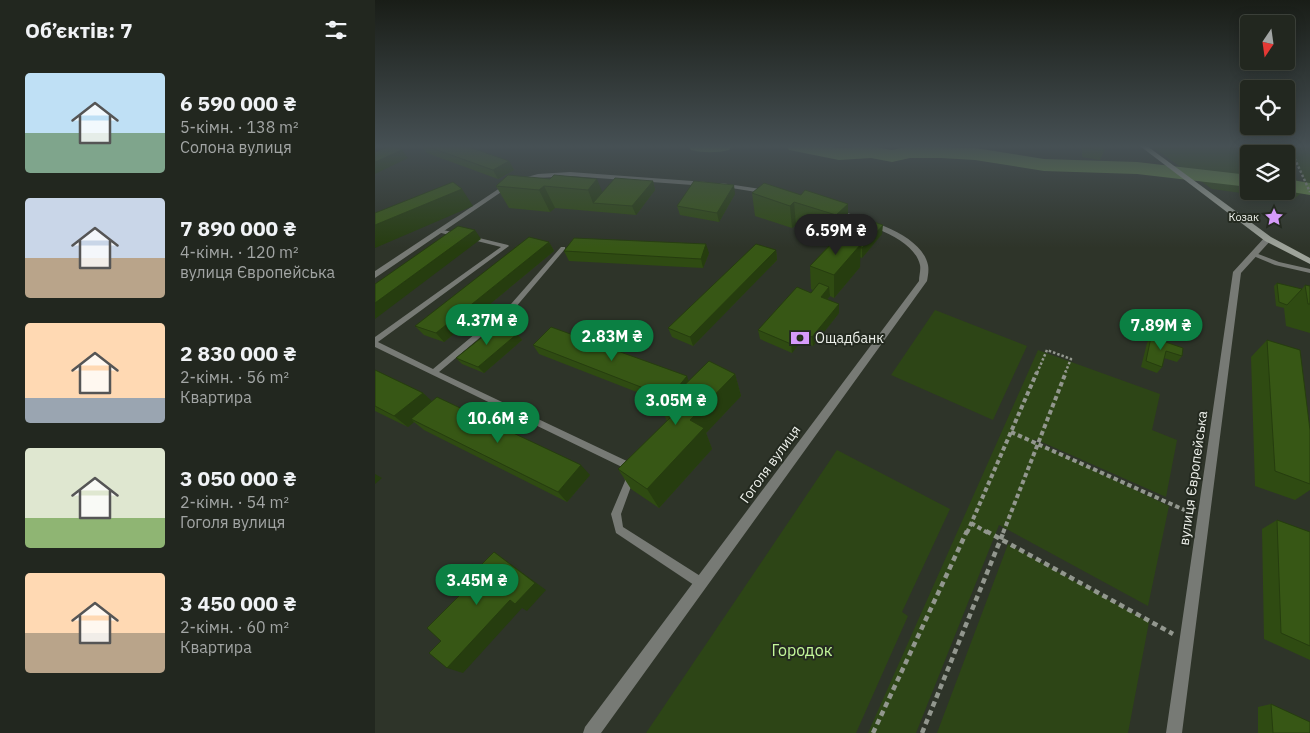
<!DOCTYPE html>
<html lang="uk">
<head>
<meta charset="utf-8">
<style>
  :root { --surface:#22271f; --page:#2a2f28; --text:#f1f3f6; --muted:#a2a5a4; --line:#3f443d; --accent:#0b8043 }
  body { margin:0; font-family:"IBM Plex Sans",sans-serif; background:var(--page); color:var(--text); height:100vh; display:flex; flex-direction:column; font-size:19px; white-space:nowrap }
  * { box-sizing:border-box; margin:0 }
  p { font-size:16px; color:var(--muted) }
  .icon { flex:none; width:28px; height:28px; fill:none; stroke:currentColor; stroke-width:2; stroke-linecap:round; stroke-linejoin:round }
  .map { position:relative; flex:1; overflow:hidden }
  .drawer { display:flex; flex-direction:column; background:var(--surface); width:375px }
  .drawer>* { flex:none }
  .needle { width:32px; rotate:193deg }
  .fabs { position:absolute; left:865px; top:15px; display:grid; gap:10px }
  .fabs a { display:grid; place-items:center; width:55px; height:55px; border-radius:5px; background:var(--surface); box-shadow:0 2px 12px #0003,0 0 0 1px var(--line); font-size:25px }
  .price { position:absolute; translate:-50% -42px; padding:0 11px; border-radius:18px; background:var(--accent); color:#fff; font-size:16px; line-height:32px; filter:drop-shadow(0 1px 2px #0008) }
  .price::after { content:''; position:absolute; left:50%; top:30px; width:15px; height:11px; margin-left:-8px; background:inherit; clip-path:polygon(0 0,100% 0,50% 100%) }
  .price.selected { background:#222; color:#fff }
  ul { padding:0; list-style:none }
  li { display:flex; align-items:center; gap:15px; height:125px; padding:0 25px }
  li span { display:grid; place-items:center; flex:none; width:140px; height:100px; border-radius:5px; color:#555 }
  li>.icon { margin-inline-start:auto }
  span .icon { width:60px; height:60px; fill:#fffc; stroke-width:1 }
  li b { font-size:21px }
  h2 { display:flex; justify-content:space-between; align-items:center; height:60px; padding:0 25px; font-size:21px }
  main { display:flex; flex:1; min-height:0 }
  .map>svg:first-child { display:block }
  .green { fill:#2d4516 }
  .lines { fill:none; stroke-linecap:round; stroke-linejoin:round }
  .river { fill:#638645; fill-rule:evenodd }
  .path-far2 { stroke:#92978e; stroke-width:2.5; stroke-dasharray:2.5 2; stroke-linecap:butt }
  .path-far1 { stroke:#92978e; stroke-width:4; stroke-dasharray:4.5 3; stroke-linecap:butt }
  .path { stroke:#92978e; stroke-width:4.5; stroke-dasharray:5.5 4; stroke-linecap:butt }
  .lane { fill:#777a75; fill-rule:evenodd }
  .street { fill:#777a75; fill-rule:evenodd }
  .secondary { fill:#9ea39a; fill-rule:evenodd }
  .wall { fill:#2f4b12; fill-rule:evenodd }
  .shaded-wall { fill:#263d0f }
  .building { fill:#375715; stroke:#263d0f }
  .labels { text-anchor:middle; stroke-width:4; stroke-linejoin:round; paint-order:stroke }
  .far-poi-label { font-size:11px; fill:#edf0ea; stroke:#242a20; text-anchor:end }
  .poi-label { font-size:14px; fill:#edf0ea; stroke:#242a20; text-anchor:start }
  .street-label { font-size:14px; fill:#edf0ea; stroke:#242a20 }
  .near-park-label { font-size:16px; fill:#c3f79a; stroke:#242a20 }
</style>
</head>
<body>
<main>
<section class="drawer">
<h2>Об’єктів: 7<svg class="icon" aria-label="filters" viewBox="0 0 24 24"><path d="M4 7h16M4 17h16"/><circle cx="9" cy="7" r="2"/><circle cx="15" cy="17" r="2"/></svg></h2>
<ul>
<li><span style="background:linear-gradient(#bfe0f5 60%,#7fa58c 0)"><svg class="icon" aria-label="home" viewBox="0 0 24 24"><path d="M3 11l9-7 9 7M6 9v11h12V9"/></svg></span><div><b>6 590 000 ₴</b><p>5-кімн. · 138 m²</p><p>Солона вулиця</p></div></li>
<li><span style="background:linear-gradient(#c9d6e8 60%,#b9a48a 0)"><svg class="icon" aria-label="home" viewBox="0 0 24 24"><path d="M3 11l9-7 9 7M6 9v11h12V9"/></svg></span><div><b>7 890 000 ₴</b><p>4-кімн. · 120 m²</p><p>вулиця Європейська</p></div></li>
<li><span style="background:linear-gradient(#ffd9b3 75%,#9aa5b1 0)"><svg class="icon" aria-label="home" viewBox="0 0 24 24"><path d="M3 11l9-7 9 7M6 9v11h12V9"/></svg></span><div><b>2 830 000 ₴</b><p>2-кімн. · 56 m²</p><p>Квартира</p></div></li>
<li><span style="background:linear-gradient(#dfe7d0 70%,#8fb573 0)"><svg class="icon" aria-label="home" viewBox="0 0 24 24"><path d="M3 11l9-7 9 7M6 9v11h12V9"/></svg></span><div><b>3 050 000 ₴</b><p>2-кімн. · 54 m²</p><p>Гоголя вулиця</p></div></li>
<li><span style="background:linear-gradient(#ffd9b3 60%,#b9a48a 0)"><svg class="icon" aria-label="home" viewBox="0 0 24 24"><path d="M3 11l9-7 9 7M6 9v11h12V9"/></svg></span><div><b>3 450 000 ₴</b><p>2-кімн. · 60 m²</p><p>Квартира</p></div></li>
</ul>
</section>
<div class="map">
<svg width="935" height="733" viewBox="0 0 935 733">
  <rect width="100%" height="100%" fill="#2e3429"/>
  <!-- green -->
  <path class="green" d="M776 146H907L911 154H874V191H911V155L927 192 918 200 837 189Z
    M914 146H935V192Z
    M560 310 652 346 618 420 516 375Z
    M663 350 785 394 777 430 802 440 791 497 660 439 658 441 794 506 773 606 624 525 541 733H493Z
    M462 450 575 509 527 612 533 616 481 733H271Z
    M633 544 774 622 753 733H562Z"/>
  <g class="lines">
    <!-- river -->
    <path class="river" d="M313 146H357L354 150C343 153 327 153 316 150Z
      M411 146H450L464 148 496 146 517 150 535 146 600 148 669 159 762 162 874 175V187L762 174 669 171 600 160 566 158H535L517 162 496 158 464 160 414 150Z
      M911 179 935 183V195L911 191Z"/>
    <!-- path-far2 -->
    <path class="path-far2" d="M914 146 935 192
      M917 152 919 146
      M662 373 672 350 696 359 690 373"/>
    <!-- path-far1 -->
    <path class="path-far1" d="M636 432 816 513
      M596 523 613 533
      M592 533 662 372
      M628 533 691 372"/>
    <!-- path -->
    <path class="path" d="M611 531 798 634
      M498 733 592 531
      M547 733 629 531"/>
    <!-- lane -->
    <path class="lane" d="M64 229 85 234 86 235 83 237 62 232 61 231Z
      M96 236 133 245 134 246 3 342 58 369 136 304 186 247H190V249L140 308 64 372 256 463 258 481 246 514 248 527 330 579 331 583 330 587 326 588 322 587 241 533 236 514 250 481 249 468 0 347V337L126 247 94 239V237Z
      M878 252 904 262 935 269V273L900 265 876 255 875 254Z"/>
    <!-- street -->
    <path class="street" d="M195 172 331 182 334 184 331 186 195 176 163 178 138 184 0 278V271L134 182 163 174Z
      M346 183 393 190 397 192 393 194 344 186 343 185Z
      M457 210H463C490 219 546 233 553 265 554 270 553 276 552 281L226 733H208L210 727 544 281C544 276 546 270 545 265 538 235 483 222 457 214Z
      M890 237H893L897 239 866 273 807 733H791L858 272Z"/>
    <!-- secondary -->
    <path class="secondary" d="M765 146H772L896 237 935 258V264L890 241Z"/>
  </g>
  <!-- wall -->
  <path class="wall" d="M47 146H91L134 161 139 170 123 179 52 153Z
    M707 146H728L729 151 725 160 707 157Z
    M175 179 228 192 278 181 280 190 261 215 180 208 175 212 134 208 121 186Z
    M377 193 426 195 473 204V220L507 234 487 258 485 257V267L459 298 455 296 452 299 464 313 438 346 426 341 417 353 385 339 383 330 436 293 438 290 436 289 435 266 461 238 421 225 417 228 380 216ZM466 233V236L472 238 470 239 463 237Z
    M360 194 344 222 305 215 302 206Z
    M174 242 179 251 69 342 49 335 40 326Z
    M401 250 402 260 318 346 297 337 293 328Z
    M189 251 334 253 328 268 194 261Z
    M902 283 927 289 930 285 935 286V333L911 326 909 308 901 306 899 286Z
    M142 334 147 340 109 373 87 364 81 358Z
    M776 337 807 356 802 362 789 358 787 367 782 373 766 367 772 343Z
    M892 340 935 430V490L920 500 880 486 876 357Z
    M158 345 314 381 360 374 366 396 331 433 337 449 284 508 256 489 243 469 292 421 286 408 290 403 164 354Z
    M0 370 48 393 57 402 215 475 192 502 49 430 39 422 33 427 0 411Z
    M902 520 935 532V660L889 639 887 529Z
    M896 704 935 733H883V707Z"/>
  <!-- shaded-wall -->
  <path class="shaded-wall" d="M27 150 33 158 0 174V162Z
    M134 161 139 170 123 179 118 170Z
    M222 179 231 201 218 203 213 190Z
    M278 181 280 190 261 215 257 206Z
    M359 185 360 194 344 222 342 213Z
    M169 186 180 208 175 212 164 190Z
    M87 189 98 206 0 248V225Z
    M419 202 421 225 417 228 415 206Z
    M473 204V226L466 227V233L462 238 461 215Z
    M508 225 507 234 487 258V248Z
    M100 230 106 239 0 319V303Z
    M174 242 179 251 69 342 61 333Z
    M331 244 334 253 328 268 326 259Z
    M486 244 485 267 459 298V275Z
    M401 250 402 260 318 346 315 337Z
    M454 287 455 296 446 306V297Z
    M464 304V313L438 346 437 337Z
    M425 332 426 341 417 353 416 344Z
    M142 334 147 340 109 373 103 367Z
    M360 374 366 396 331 433 337 449 284 508 272 489 315 420Z
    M312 376 315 385 298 406 294 398Z
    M48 393 60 404 36 419 39 422 33 427 19 416Z
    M206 465 215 475 192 502 183 492Z
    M0 474 7 478 0 484Z
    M119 552 171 590 152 611 147 608 88 673 72 668Z"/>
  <!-- building -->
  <path class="building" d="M15 146H18L27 150 0 162V152Z
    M51 146H91L134 161 118 170Z
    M711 146H728L729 151 711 148Z
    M133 175 175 179 179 175 222 179 213 190 169 186 164 190 121 186Z
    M240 178 278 181 257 206 218 203Z
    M319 181 359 185 342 213 302 206Z
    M78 182 87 189 0 225V213Z
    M389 183 426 195 430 190 473 204 461 215 419 202 415 206 377 193Z
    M477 215 508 225 487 248H486V244L470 239 478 231 466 227Z
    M83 226 100 230 0 303V284Z
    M154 237 174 242 61 333 40 326Z
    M463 237 486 244 459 275 435 266Z
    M199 238 331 244 326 259 189 251Z
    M381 244 401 250 315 337 293 328Z
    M444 283 454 287 446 297 464 304 437 337 425 332 416 344 383 330 422 287 436 293Z
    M902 283 927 289 912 305 904 302Z
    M930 285 935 286V304H933Z
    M121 326 142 334 103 367 81 358Z
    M176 327 312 376 294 398 158 345Z
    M776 337 808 348 807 356 791 351 787 367 771 361Z
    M892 340 925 350 935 430V484L900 471Z
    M334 361 360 374 315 420 329 428 272 489 243 469 298 415 286 408Z
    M0 370 48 393 19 416 0 406Z
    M62 397 206 465 183 492 36 419Z
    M902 520 935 532V646L906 633Z
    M119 552 160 583 140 604 135 600 72 668 54 653 66 641 52 628 91 589 81 580 97 564 103 568Z
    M896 704 935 722V733H898Z"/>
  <!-- sky -->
  <linearGradient id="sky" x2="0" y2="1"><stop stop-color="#191d17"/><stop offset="0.59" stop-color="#465054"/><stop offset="1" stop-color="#465054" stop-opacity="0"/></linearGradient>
  <rect width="935" height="248" fill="url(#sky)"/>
  <!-- icons -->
  <defs>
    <g id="sight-bare" transform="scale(1.5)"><path d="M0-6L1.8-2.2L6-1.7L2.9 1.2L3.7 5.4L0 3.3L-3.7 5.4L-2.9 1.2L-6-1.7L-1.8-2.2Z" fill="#d69bfa" stroke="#242a20" stroke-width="2.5" paint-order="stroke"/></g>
    <g id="bank-bare" transform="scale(1.5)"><path d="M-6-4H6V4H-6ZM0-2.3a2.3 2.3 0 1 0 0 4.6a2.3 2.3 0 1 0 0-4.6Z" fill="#d69bfa" stroke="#242a20" stroke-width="2.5" paint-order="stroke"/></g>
  </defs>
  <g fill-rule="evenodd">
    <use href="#sight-bare" x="899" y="217"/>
    <use href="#bank-bare" x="425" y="338"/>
  </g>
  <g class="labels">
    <!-- far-poi labels -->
    <g class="far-poi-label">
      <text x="884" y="221">Козак</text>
    </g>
    <!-- poi labels -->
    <g class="poi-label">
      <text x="440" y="343">Ощадбанк</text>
    </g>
    <!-- street labels -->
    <g class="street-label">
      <text transform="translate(395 464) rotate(-54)" y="5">Гоголя вулиця</text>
      <text transform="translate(818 478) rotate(-82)" y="5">вулиця Європейська</text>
    </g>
    <!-- near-park labels -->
    <g class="near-park-label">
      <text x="427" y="656">Городок</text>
    </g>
  </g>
</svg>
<div class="fabs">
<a><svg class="needle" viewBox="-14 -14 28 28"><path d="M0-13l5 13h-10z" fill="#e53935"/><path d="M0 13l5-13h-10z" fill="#a2a5a4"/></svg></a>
<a><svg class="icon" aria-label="locate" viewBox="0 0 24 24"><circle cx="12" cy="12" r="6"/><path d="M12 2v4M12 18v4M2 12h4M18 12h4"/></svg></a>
<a><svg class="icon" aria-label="layers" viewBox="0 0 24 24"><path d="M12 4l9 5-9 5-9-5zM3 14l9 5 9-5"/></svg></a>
</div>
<b class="price selected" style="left:461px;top:256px">6.59M ₴</b>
<b class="price" style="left:112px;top:346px">4.37M ₴</b>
<b class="price" style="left:786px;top:351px">7.89M ₴</b>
<b class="price" style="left:237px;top:362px">2.83M ₴</b>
<b class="price" style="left:301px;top:426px">3.05M ₴</b>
<b class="price" style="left:123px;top:444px">10.6M ₴</b>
<b class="price" style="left:102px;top:606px">3.45M ₴</b>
</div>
</main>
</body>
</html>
